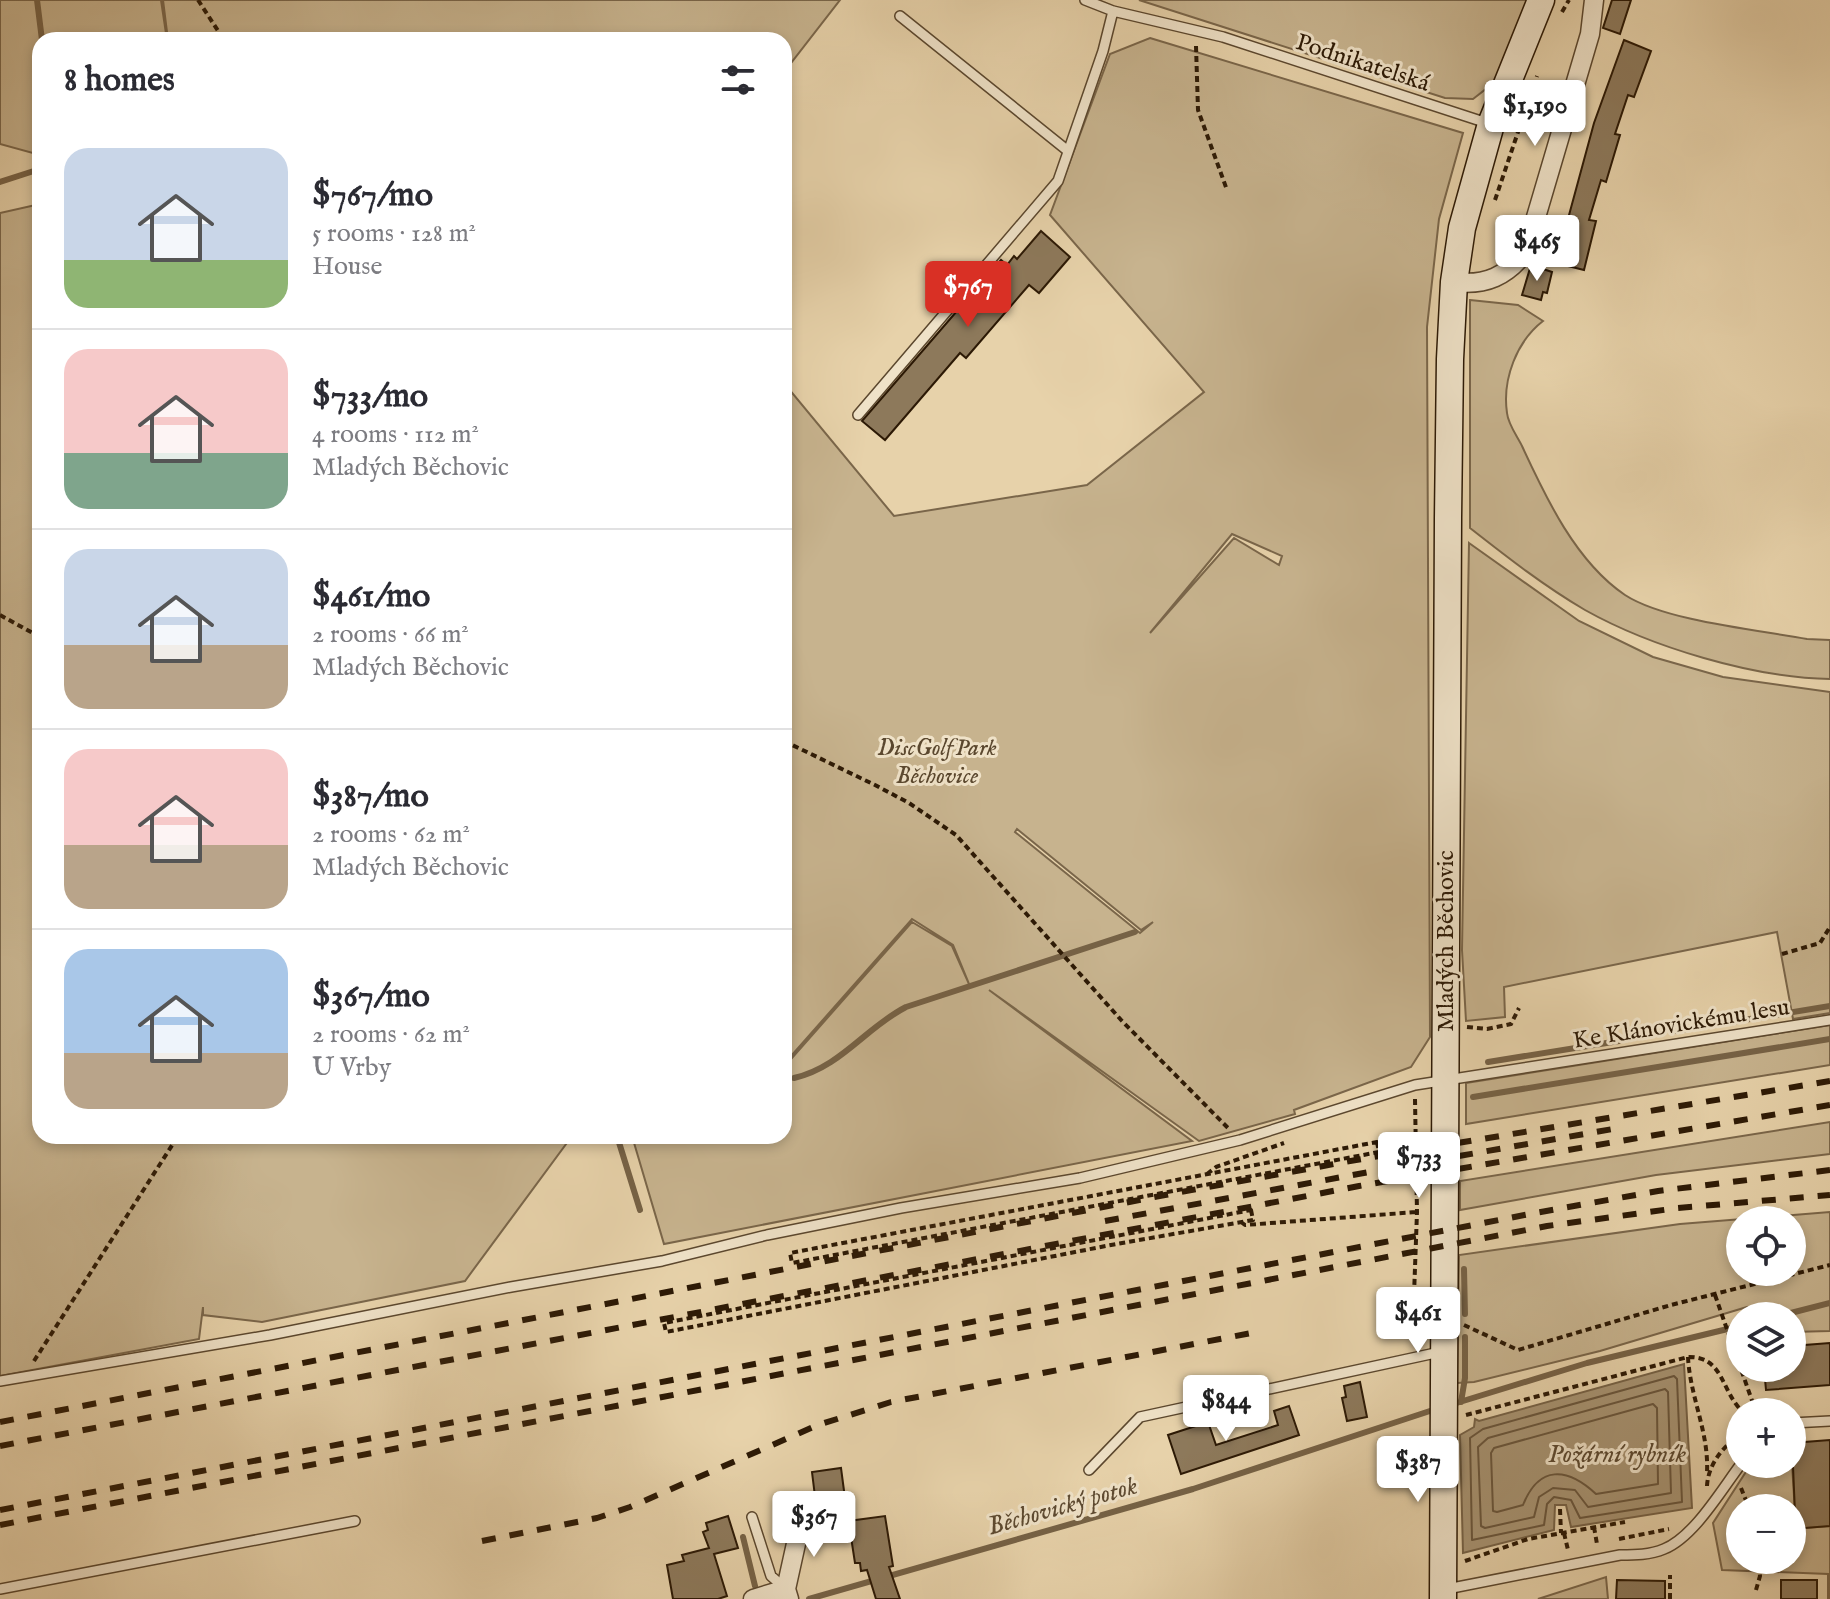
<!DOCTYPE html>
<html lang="en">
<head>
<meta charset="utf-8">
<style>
  :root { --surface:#fff; --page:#f7f7f7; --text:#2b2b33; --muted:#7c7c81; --line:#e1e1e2; --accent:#d93025 }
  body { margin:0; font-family:"IM FELL English",serif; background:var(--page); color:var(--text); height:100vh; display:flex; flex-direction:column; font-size:30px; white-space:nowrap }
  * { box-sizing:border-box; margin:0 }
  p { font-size:26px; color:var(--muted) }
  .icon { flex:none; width:44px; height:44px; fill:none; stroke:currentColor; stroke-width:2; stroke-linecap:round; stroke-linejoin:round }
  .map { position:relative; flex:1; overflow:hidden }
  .side { position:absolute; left:32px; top:32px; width:760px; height:1112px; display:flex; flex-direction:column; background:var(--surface); border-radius:24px; box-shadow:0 4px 12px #0003 }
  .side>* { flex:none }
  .controls { position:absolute; left:1726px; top:1206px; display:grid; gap:16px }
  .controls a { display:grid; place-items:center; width:80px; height:80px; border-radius:50%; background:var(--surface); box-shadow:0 4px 12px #0003; font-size:40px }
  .price { position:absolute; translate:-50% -68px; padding:0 18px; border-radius:8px; background:#fff; color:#222; font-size:26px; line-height:52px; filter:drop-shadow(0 2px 4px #0008) }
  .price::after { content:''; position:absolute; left:50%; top:48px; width:24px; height:18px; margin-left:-12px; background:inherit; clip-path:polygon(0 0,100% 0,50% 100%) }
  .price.active { background:var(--accent); color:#fff }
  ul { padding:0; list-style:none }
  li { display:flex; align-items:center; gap:24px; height:200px; padding:0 32px }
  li+li { border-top:2px solid var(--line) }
  li span { display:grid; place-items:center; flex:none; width:224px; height:160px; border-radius:24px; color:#555 }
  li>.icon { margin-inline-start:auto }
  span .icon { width:96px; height:96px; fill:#fffc; stroke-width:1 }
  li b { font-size:34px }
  h2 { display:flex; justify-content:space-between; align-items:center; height:96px; padding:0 32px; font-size:34px }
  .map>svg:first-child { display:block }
  .green { fill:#c7b38e; stroke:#7a664a; stroke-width:2; fill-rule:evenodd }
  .water { fill:#a79372; stroke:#766246; stroke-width:2 }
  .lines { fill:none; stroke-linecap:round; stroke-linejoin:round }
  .shore { stroke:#6a563c; stroke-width:2 }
  .stream { stroke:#766246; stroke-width:6 }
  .building { fill:#8d795b; stroke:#2c1905; stroke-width:2 }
  .lane-casing { stroke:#5b472e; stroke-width:12 }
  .street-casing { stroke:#5b472e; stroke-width:21 }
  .secondary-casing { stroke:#2c1905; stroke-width:29 }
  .path { stroke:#2c1905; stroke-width:4; stroke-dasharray:6 4; stroke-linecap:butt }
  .lane { stroke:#efe2c8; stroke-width:9 }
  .street { stroke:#efe2c8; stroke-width:18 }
  .secondary { stroke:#efe2c8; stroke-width:26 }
  .rail { stroke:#2c1905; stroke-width:6; stroke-dasharray:14 14; stroke-linecap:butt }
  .labels { text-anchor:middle; stroke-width:6; stroke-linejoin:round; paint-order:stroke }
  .street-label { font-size:24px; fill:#2c1905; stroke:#efe2c8 }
  .park-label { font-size:24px; font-style:italic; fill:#5a472e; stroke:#efe2c8 }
  .water-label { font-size:26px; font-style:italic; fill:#5d4a31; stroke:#efe2c8 }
</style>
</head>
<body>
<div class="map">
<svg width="1830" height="1599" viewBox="0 0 1830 1599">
  <rect width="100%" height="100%" fill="#e7d2aa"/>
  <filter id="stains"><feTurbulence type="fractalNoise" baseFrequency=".0025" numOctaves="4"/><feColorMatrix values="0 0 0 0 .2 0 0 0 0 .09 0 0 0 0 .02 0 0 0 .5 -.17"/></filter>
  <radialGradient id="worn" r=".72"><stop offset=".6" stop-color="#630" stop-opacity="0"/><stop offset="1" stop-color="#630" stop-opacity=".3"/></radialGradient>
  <!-- green -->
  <path class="green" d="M0 0H161L167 40H40V155L0 144Z
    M163 0H840L784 72V40H168Z
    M1139 0H1530L1496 81 1473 99 1445 98Z
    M1150 38 1463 133 1439 219 1427 327 1430 1037 1411 1067 1294 1110 1295 1114 1199 1141 989 990 1192 1141 664 1244 632 1136H784V1067L912 922 952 946 969 984 953 945 912 919 784 1064V383L894 516 1087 485 1204 392 1050 215 1110 54ZM1232 534 1282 556 1279 565 1234 538 1150 633ZM1017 829 1141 930 1153 922 1140 933 1015 832Z
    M40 204V1136H572L465 1281 262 1322 203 1315V1307L199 1339 0 1376V213Z
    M1470 300 1518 305 1543 321C1517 341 1502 379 1507 413 1508 424 1517 436 1522 446 1546 498 1576 562 1625 595 1665 621 1758 630 1807 639L1830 640V679C1754 678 1651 647 1585 610 1544 586 1507 557 1470 528Z
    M1469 543 1579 621 1653 657 1723 677 1830 692V1013L1793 1019 1777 932 1504 987 1505 1017 1466 1021 1462 950Z
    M1830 1025V1065L1466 1124V1083Z
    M1830 1122V1154L1656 1175 1460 1210V1181Z
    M1830 1212V1331L1792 1332V1316H1751L1747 1307 1600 1351 1474 1382 1457 1383 1459 1255 1680 1224ZM1740 1220H1792V1272H1740Z
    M1751 1464H1792L1795 1513 1792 1514V1508H1740V1560H1792V1529L1830 1526V1599H1828V1574L1722 1570 1713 1523Z
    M1606 1577 1608 1599H1538Z"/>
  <!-- water -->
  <path class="water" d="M1684 1364 1692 1508 1571 1527 1566 1505H1555L1554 1530 1463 1553 1460 1435 1474 1427 1475 1419 1479 1421Z"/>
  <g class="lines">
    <!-- shore -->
    <path class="shore" d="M1674 1376 1677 1379 1682 1502 1580 1518 1571 1500 1554 1497 1547 1504 1544 1525 1472 1540 1470 1438 1483 1429Z
      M1665 1389 1668 1392 1671 1493 1588 1507 1575 1490 1553 1488 1539 1497 1534 1517 1485 1528 1481 1526 1478 1447 1488 1438Z
      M1653 1404 1657 1408 1658 1484 1596 1494C1567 1467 1539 1465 1523 1505L1497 1512 1493 1511 1491 1453 1494 1448Z"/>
    <!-- stream -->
    <path class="stream" d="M37 0 42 40
      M0 182 40 169
      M1676 1031 1830 1006
      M1488 1062 1619 1041
      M794 1078C841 1067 865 1028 906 1007L1135 932
      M1473 1097 1830 1039
      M617 1136 640 1210
      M1464 1269 1465 1314
      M1779 1316 1830 1303
      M1461 1402 1465 1378V1337
      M1450 1405 1587 1363 1740 1326
      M743 1537 755 1586
      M809 1599 1193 1489 1436 1409"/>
  </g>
  <!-- building -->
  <path class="building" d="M1612 0H1631L1620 34 1603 28Z
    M1624 40 1651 51 1634 97 1628 95 1615 134 1620 135 1606 182 1601 180 1589 220 1596 221 1584 270 1556 263 1594 123Z
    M1041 231 1070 257 1039 293 1029 285 966 358 960 353 885 440 862 421 1001 260 1007 265 1014 256 1017 259Z
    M1531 265 1552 272 1547 293 1543 292 1541 300 1522 295Z
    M1830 1343V1385L1766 1390 1764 1368H1792V1346Z
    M1360 1382 1367 1417 1347 1421 1342 1398 1346 1397 1344 1386Z
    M1289 1406 1299 1435 1181 1474 1168 1435 1208 1422 1216 1445 1278 1425 1274 1411Z
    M1830 1440V1526L1792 1529V1514L1795 1513 1792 1443Z
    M841 1468 848 1521 885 1516 893 1566 889 1567 900 1599H876L867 1570 861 1571 860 1563H855L851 1537 844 1538 839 1524 819 1529 812 1472Z
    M728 1516 738 1548 714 1554 727 1596 718 1599H673L667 1565 684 1561 682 1555 709 1548 703 1532 708 1530 706 1523Z
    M1617 1580 1665 1581V1599H1616Z
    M1781 1580H1817V1599H1781Z"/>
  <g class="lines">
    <!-- lane casing -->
    <g class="lane-casing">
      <path id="lane" d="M1085 0 1113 11 1223 37 1487 123
        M900 16 1068 151
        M858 415 1058 181 1103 51 1113 11
        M0 1381 270 1335 511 1287 662 1261 767 1235 901 1208 1080 1178 1240 1140 1415 1085 1830 1020
        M1792 1423 1830 1421
        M1089 1470 1140 1417 1440 1352
        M752 1517 771 1576 786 1589
        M0 1589 355 1521
        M1447 1589 1620 1555C1635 1555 1650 1555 1664 1549 1694 1537 1722 1489 1741 1464"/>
    </g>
    <!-- street casing -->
    <g class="street-casing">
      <path id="street" d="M1454 282C1486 286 1507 276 1526 251L1590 34 1594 0
        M753 1599 786 1589
        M789 1599 786 1589 801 1521"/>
    </g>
    <!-- secondary casing -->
    <g class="secondary-casing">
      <path id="secondary" d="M1443 1599 1448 518 1450 359 1454 282 1462 228 1491 124 1541 0"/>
    </g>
    <!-- path -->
    <path class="path" d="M198 0 224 40
      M1562 12 1569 0
      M1196 46 1198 110 1227 190
      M1495 200 1537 76
      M0 615 40 637
      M784 741 875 785 909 803 956 835 1122 1021 1229 1129
      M1782 954 1820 943 1830 927
      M1467 1027 1487 1029 1511 1024 1519 1008
      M1415 1099 1417 1212 1413 1323 1419 1341
      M1377 1142 1379 1152 792 1263 790 1253Z
      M1379 1144 1416 1137
      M1207 1174 1216 1167 1284 1143
      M1251 1210 1253 1220 1111 1245 666 1332 664 1323Z
      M1241 1222 1245 1225 1417 1212
      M1715 1295 1756 1412
      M1464 1325 1518 1350 1671 1305 1830 1265
      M1688 1357C1690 1397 1709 1432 1707 1472
      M34 1361 178 1136
      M1466 1415 1688 1357C1724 1356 1721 1392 1743 1412
      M1707 1486C1708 1465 1723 1446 1740 1435
      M1741 1488 1749 1508
      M1560 1509 1561 1533
      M1594 1527 1597 1544
      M1564 1533 1568 1550
      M1619 1539 1669 1529
      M1465 1561 1528 1539 1625 1522
      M1756 1590 1760 1576 1758 1560
      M1670 1599V1575"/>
    <!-- lane -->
    <use href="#lane" class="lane"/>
    <!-- street -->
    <use href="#street" class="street"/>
    <!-- secondary -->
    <use href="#secondary" class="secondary"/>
    <!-- rail -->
    <path class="rail" d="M1459 1156 1613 1129
      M1105 1221 1412 1164
      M0 1422 1165 1195 1356 1160 1830 1081
      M0 1446 1359 1186 1830 1105
      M0 1510 1535 1213 1658 1191 1830 1170
      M0 1525 1547 1226 1678 1208 1830 1195
      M482 1541 597 1518 630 1507 818 1425 891 1402 1262 1331"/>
  </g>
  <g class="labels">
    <!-- street labels -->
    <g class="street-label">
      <text transform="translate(1363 62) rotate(18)" y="8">Podnikatelská</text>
      <text transform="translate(1445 941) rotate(-90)" y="8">Mladých Běchovic</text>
      <text transform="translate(1681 1023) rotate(-9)" y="8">Ke Klánovickému lesu</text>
    </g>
    <!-- park labels -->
    <g class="park-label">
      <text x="937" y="755">DiscGolfPark<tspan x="937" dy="28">Běchovice</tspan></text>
    </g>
    <!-- water labels -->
    <g class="water-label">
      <text x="1617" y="1462">Požární rybník</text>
      <text transform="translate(1062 1505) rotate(-16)" y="9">Běchovický potok</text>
    </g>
  </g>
  <rect width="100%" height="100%" filter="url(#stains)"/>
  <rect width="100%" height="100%" fill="url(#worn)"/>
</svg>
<div class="controls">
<a><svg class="icon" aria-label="locate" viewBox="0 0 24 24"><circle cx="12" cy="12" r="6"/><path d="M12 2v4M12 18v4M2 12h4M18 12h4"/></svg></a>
<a><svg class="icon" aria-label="layers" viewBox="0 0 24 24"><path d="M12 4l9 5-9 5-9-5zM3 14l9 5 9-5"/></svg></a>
<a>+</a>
<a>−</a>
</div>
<b class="price" style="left:1535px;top:148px">$1,190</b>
<b class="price" style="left:1537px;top:283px">$465</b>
<b class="price active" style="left:968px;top:329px">$767</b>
<b class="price" style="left:1419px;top:1200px">$733</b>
<b class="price" style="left:1418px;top:1355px">$461</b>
<b class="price" style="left:1226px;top:1443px">$844</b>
<b class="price" style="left:1418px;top:1504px">$387</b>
<b class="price" style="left:814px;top:1559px">$367</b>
<section class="side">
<h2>8 homes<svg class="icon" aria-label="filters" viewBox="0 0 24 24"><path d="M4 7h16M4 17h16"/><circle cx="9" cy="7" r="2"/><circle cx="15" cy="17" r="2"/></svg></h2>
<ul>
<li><span style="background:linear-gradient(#c9d6e8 70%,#8fb573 0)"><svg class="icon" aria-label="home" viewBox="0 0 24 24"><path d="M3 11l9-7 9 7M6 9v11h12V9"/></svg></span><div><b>$767/mo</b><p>5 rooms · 128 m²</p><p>House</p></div></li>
<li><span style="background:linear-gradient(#f6c9c9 65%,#7fa58c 0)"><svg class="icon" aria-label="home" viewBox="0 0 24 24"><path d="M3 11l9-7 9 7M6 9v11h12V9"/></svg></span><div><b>$733/mo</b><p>4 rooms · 112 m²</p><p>Mladých Běchovic</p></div></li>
<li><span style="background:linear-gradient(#c9d6e8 60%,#b9a48a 0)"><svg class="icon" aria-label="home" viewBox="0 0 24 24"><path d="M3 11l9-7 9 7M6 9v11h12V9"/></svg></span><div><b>$461/mo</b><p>2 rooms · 66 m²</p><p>Mladých Běchovic</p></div></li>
<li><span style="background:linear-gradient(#f6c9c9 60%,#b9a48a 0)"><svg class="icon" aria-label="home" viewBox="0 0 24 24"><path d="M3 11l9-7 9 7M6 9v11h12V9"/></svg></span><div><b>$387/mo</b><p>2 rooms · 62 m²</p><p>Mladých Běchovic</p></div></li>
<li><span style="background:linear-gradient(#a9c7e8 65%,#b9a48a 0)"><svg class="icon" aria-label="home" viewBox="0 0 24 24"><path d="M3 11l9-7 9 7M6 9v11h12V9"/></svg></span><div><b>$367/mo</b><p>2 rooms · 62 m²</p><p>U Vrby</p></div></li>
</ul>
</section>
</div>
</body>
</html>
